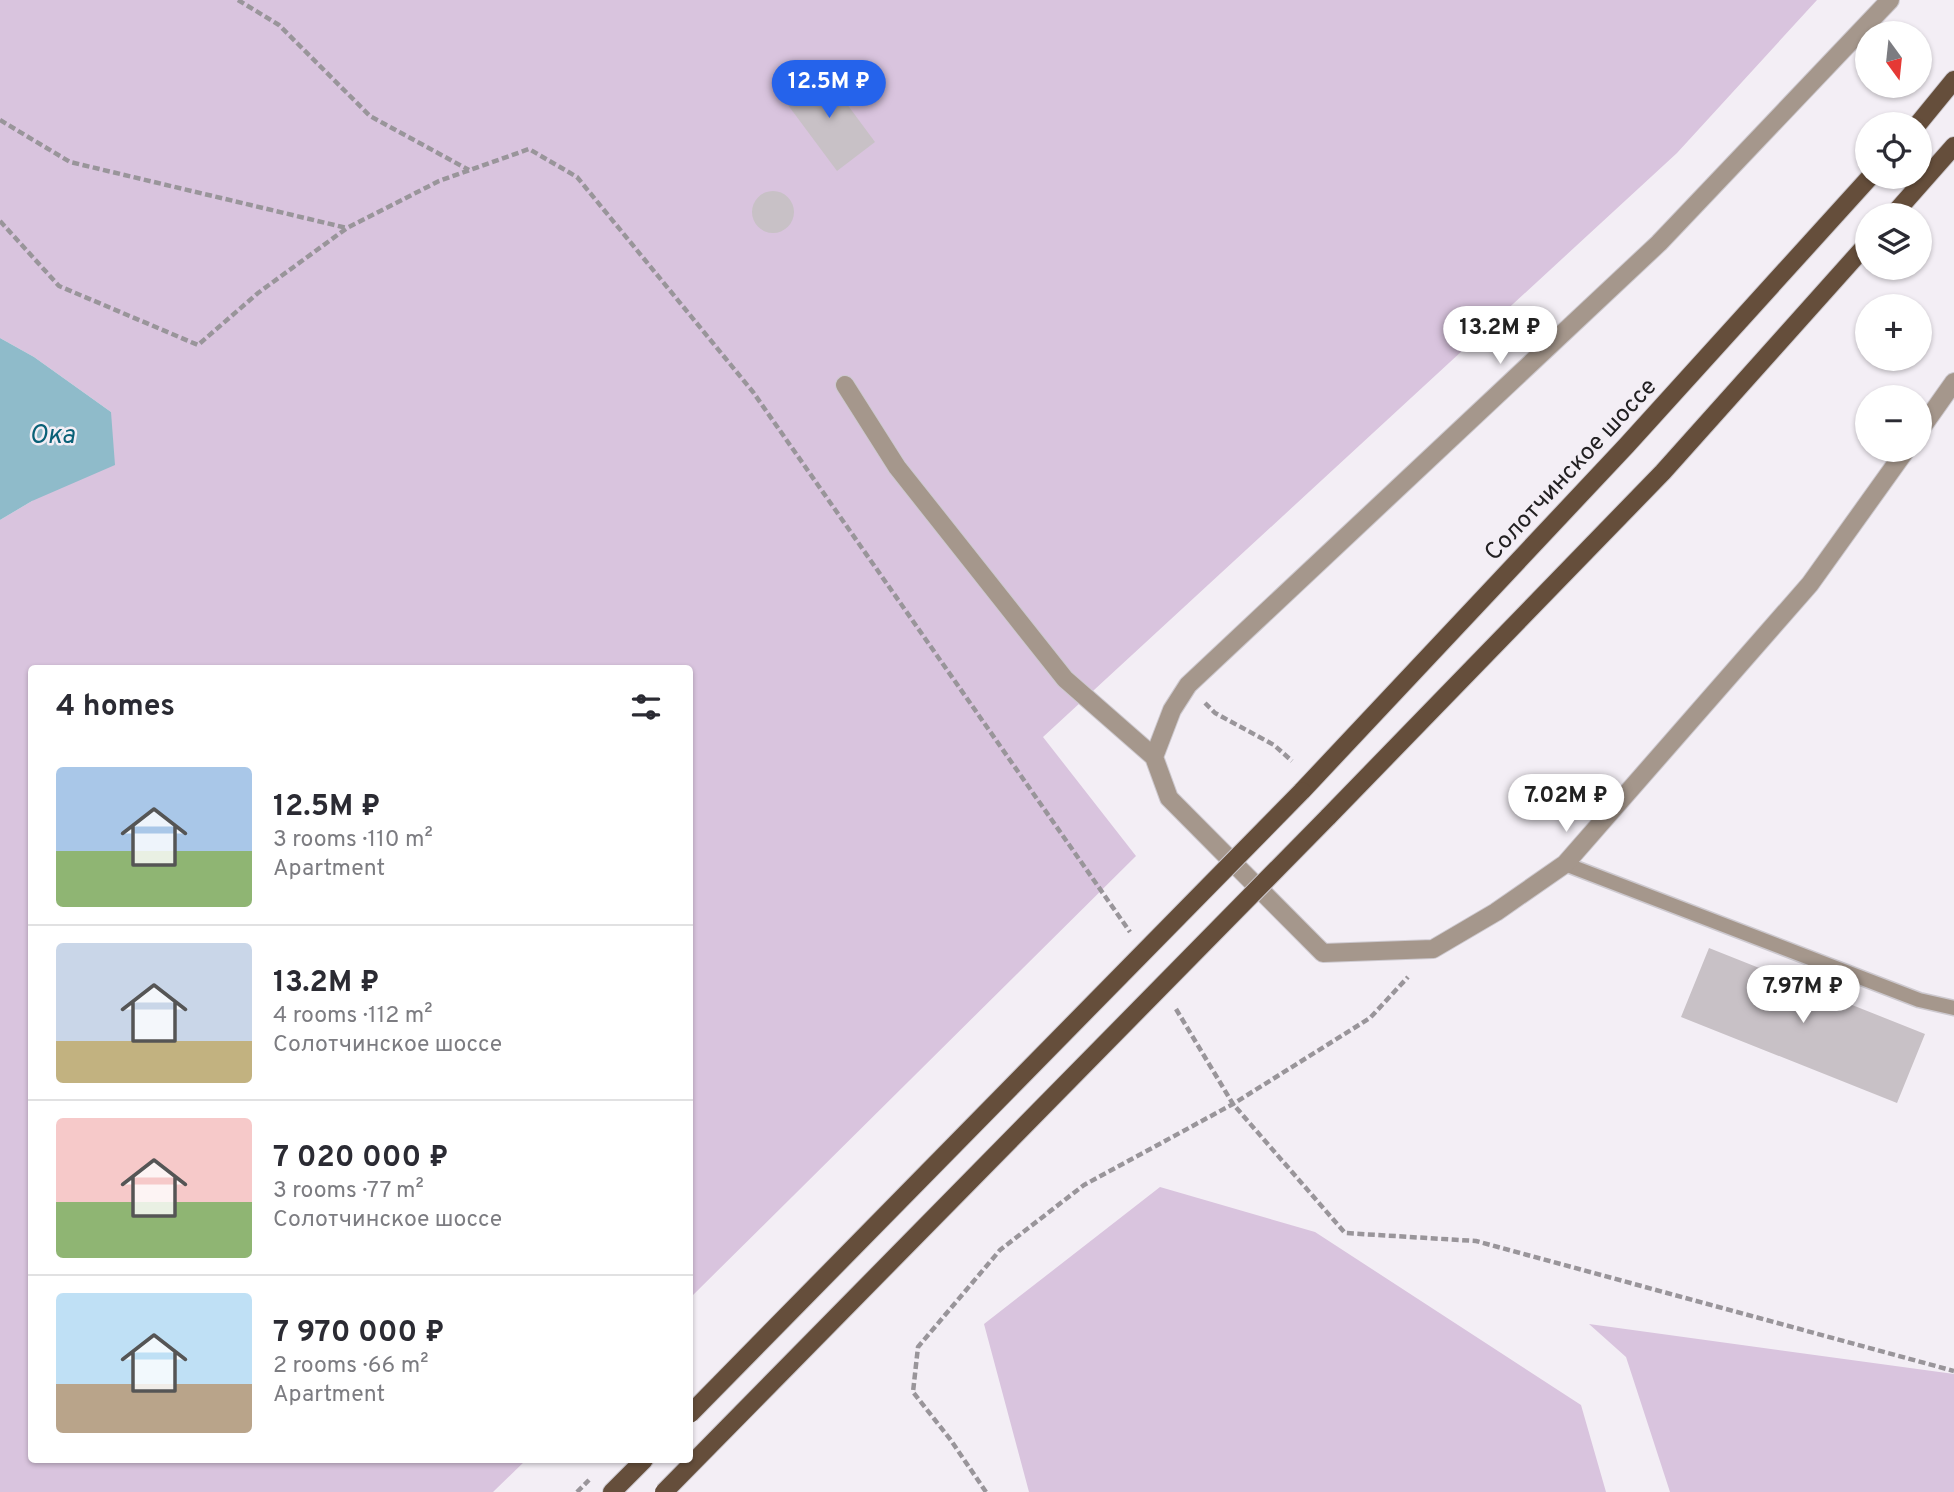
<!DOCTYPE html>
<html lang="en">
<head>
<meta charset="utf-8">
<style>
  :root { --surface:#fff; --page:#f7f7f7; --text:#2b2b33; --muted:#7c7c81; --line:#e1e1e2; --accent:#2563eb }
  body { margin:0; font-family:Overpass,sans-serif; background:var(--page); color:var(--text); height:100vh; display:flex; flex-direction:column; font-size:26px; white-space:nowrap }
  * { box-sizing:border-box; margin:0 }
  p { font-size:23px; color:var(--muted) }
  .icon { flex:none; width:38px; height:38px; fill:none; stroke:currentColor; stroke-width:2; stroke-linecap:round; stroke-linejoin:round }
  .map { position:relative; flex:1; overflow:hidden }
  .panel { position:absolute; left:28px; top:665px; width:665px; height:798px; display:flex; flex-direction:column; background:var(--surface); border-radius:7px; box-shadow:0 2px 5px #0004 }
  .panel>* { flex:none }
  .needle { width:46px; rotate:165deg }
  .buttons { position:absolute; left:1855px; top:21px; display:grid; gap:14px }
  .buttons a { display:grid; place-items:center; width:77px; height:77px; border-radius:50%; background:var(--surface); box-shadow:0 2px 5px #0004; font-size:35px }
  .price { position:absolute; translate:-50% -60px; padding:0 16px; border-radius:24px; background:#fff; color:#222; font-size:23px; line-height:46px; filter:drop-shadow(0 2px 4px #0008) }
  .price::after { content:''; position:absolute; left:50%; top:42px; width:21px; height:16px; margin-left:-10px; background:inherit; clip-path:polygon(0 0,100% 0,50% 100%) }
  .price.on { background:var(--accent); color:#fff }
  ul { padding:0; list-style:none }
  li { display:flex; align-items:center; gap:21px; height:175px; padding:0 28px }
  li+li { border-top:2px solid var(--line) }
  li span { display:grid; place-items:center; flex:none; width:196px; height:140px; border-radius:7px; color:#555 }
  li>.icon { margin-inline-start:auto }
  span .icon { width:84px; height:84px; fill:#fffc; stroke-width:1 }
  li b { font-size:30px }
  h2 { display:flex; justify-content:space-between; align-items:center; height:84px; padding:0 28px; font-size:30px }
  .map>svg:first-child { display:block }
  .green { fill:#d9c4de }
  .water { fill:#8fbbca }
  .building { fill:#c8c1c6 }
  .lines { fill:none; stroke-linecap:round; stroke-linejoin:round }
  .service-casing { stroke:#cdc9cf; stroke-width:17 }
  .minor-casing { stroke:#cdc9cf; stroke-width:20 }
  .primary-casing { stroke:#cdc9cf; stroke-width:20 }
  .path { stroke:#99959a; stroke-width:4.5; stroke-dasharray:7 3.5; stroke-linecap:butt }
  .service { stroke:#a5978c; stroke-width:14 }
  .minor { stroke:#a5978c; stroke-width:18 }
  .primary { stroke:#654e3b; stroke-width:18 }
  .primary-bridge-casing { stroke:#cdc9cf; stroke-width:20; stroke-linecap:butt }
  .primary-bridge { stroke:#654e3b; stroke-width:18 }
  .labels { text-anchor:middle; stroke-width:5; stroke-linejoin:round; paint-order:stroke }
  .street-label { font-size:24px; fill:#222022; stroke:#f3eef5 }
  .water-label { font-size:26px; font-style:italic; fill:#096077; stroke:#f3eef5 }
</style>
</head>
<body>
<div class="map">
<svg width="1954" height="1492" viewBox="0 0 1954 1492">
  <rect width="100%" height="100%" fill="#f3eef5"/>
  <!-- green -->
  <path class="green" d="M0 0H1817L1677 153 1043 737 1136 856 690 1298V668H32V1460H526L493 1492H0V520L32 501 111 412 34 357 0 338Z
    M1160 1187 1315 1232 1581 1405 1606 1492H1029L984 1324Z
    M1589 1324 1954 1374V1492H1670L1626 1357Z"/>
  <!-- water -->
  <path class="water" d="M0 338 34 357 111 412 115 465 32 501 0 520Z"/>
  <!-- building -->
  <path class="building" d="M821 69 875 142 837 171 782 97Z
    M752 212a21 21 0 1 1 42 0a21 21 0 1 1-42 0Z
    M1709 948 1925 1034 1897 1103 1681 1017Z"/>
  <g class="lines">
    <!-- service casing -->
    <g class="service-casing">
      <path id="service" d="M1565 864 1919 1000 1954 1008"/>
    </g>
    <!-- minor casing -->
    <g class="minor-casing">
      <path id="minor" d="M845 385 897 467 1065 679 1154 757 1169 798 1323 953 1433 949 1496 912 1565 864 1810 584 1906 450
        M1920 430 1954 382
        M1154 757 1172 710 1188 685 1659 243 1890 0"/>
    </g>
    <!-- primary casing -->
    <g class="primary-casing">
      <path id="primary" d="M1918 124 1954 80
        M1893 215 1954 146
        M1302 791 1627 445 1870 177
        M1328 817 1663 472 1867 244
        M612 1492 644 1460"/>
    </g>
    <!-- path -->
    <path class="path" d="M238 0 279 25 370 116 469 170
      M0 120 70 162 347 228
      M0 221 59 286 198 345 258 293 347 228 439 181 529 149 577 177 753 392 1130 932
      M1205 703 1215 713 1274 745 1292 761
      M1176 1009 1233 1104 1345 1233 1476 1241 1954 1371
      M577 1492 589 1480
      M986 1492 950 1439 913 1392 918 1347 1000 1250 1084 1185 1233 1104 1370 1018 1408 977"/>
    <!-- service -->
    <use href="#service" class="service"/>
    <!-- minor -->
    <use href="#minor" class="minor"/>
    <!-- primary -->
    <use href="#primary" class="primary"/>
    <!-- primary-bridge casing -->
    <g class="primary-bridge-casing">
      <path id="primary-bridge" d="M690 1414 1302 791
        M664 1492 1328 817"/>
    </g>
    <!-- primary-bridge -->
    <use href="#primary-bridge" class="primary-bridge"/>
  </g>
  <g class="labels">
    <!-- street labels -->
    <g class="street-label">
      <text transform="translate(1570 469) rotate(-47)" y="8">Солотчинское шоссе</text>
    </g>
    <!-- water labels -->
    <g class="water-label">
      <text x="52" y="443">Ока</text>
    </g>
  </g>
</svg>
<div class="buttons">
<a><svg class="needle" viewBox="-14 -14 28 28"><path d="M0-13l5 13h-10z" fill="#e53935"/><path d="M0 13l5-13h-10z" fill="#7c7c81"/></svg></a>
<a><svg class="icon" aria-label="locate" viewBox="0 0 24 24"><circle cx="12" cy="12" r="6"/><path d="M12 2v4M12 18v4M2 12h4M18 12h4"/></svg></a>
<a><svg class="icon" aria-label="layers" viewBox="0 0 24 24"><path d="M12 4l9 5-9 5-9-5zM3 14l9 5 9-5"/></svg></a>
<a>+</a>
<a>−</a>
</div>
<b class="price on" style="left:829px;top:120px">12.5M ₽</b>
<b class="price" style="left:1500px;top:366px">13.2M ₽</b>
<b class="price" style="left:1566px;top:834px">7.02M ₽</b>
<b class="price" style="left:1803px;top:1025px">7.97M ₽</b>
<section class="panel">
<h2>4 homes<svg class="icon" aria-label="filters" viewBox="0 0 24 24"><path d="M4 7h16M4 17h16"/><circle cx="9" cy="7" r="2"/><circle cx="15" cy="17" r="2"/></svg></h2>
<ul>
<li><span style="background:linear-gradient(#a9c7e8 60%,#8fb573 0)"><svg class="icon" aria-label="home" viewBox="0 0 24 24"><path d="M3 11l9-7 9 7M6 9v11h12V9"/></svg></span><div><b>12.5M ₽</b><p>3 rooms · 110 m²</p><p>Apartment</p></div></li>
<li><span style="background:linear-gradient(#c9d6e8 70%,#c2b280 0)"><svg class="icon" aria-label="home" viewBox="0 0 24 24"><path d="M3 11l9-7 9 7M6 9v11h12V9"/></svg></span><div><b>13.2M ₽</b><p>4 rooms · 112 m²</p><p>Солотчинское шоссе</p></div></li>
<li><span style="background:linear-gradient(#f6c9c9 60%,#8fb573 0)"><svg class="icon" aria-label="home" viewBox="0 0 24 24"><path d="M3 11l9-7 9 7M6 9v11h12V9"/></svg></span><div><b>7 020 000 ₽</b><p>3 rooms · 77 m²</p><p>Солотчинское шоссе</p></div></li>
<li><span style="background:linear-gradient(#bfe0f5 65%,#b9a48a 0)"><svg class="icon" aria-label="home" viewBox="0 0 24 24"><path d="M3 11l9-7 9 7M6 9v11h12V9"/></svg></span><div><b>7 970 000 ₽</b><p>2 rooms · 66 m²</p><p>Apartment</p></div></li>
</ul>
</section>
</div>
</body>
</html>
